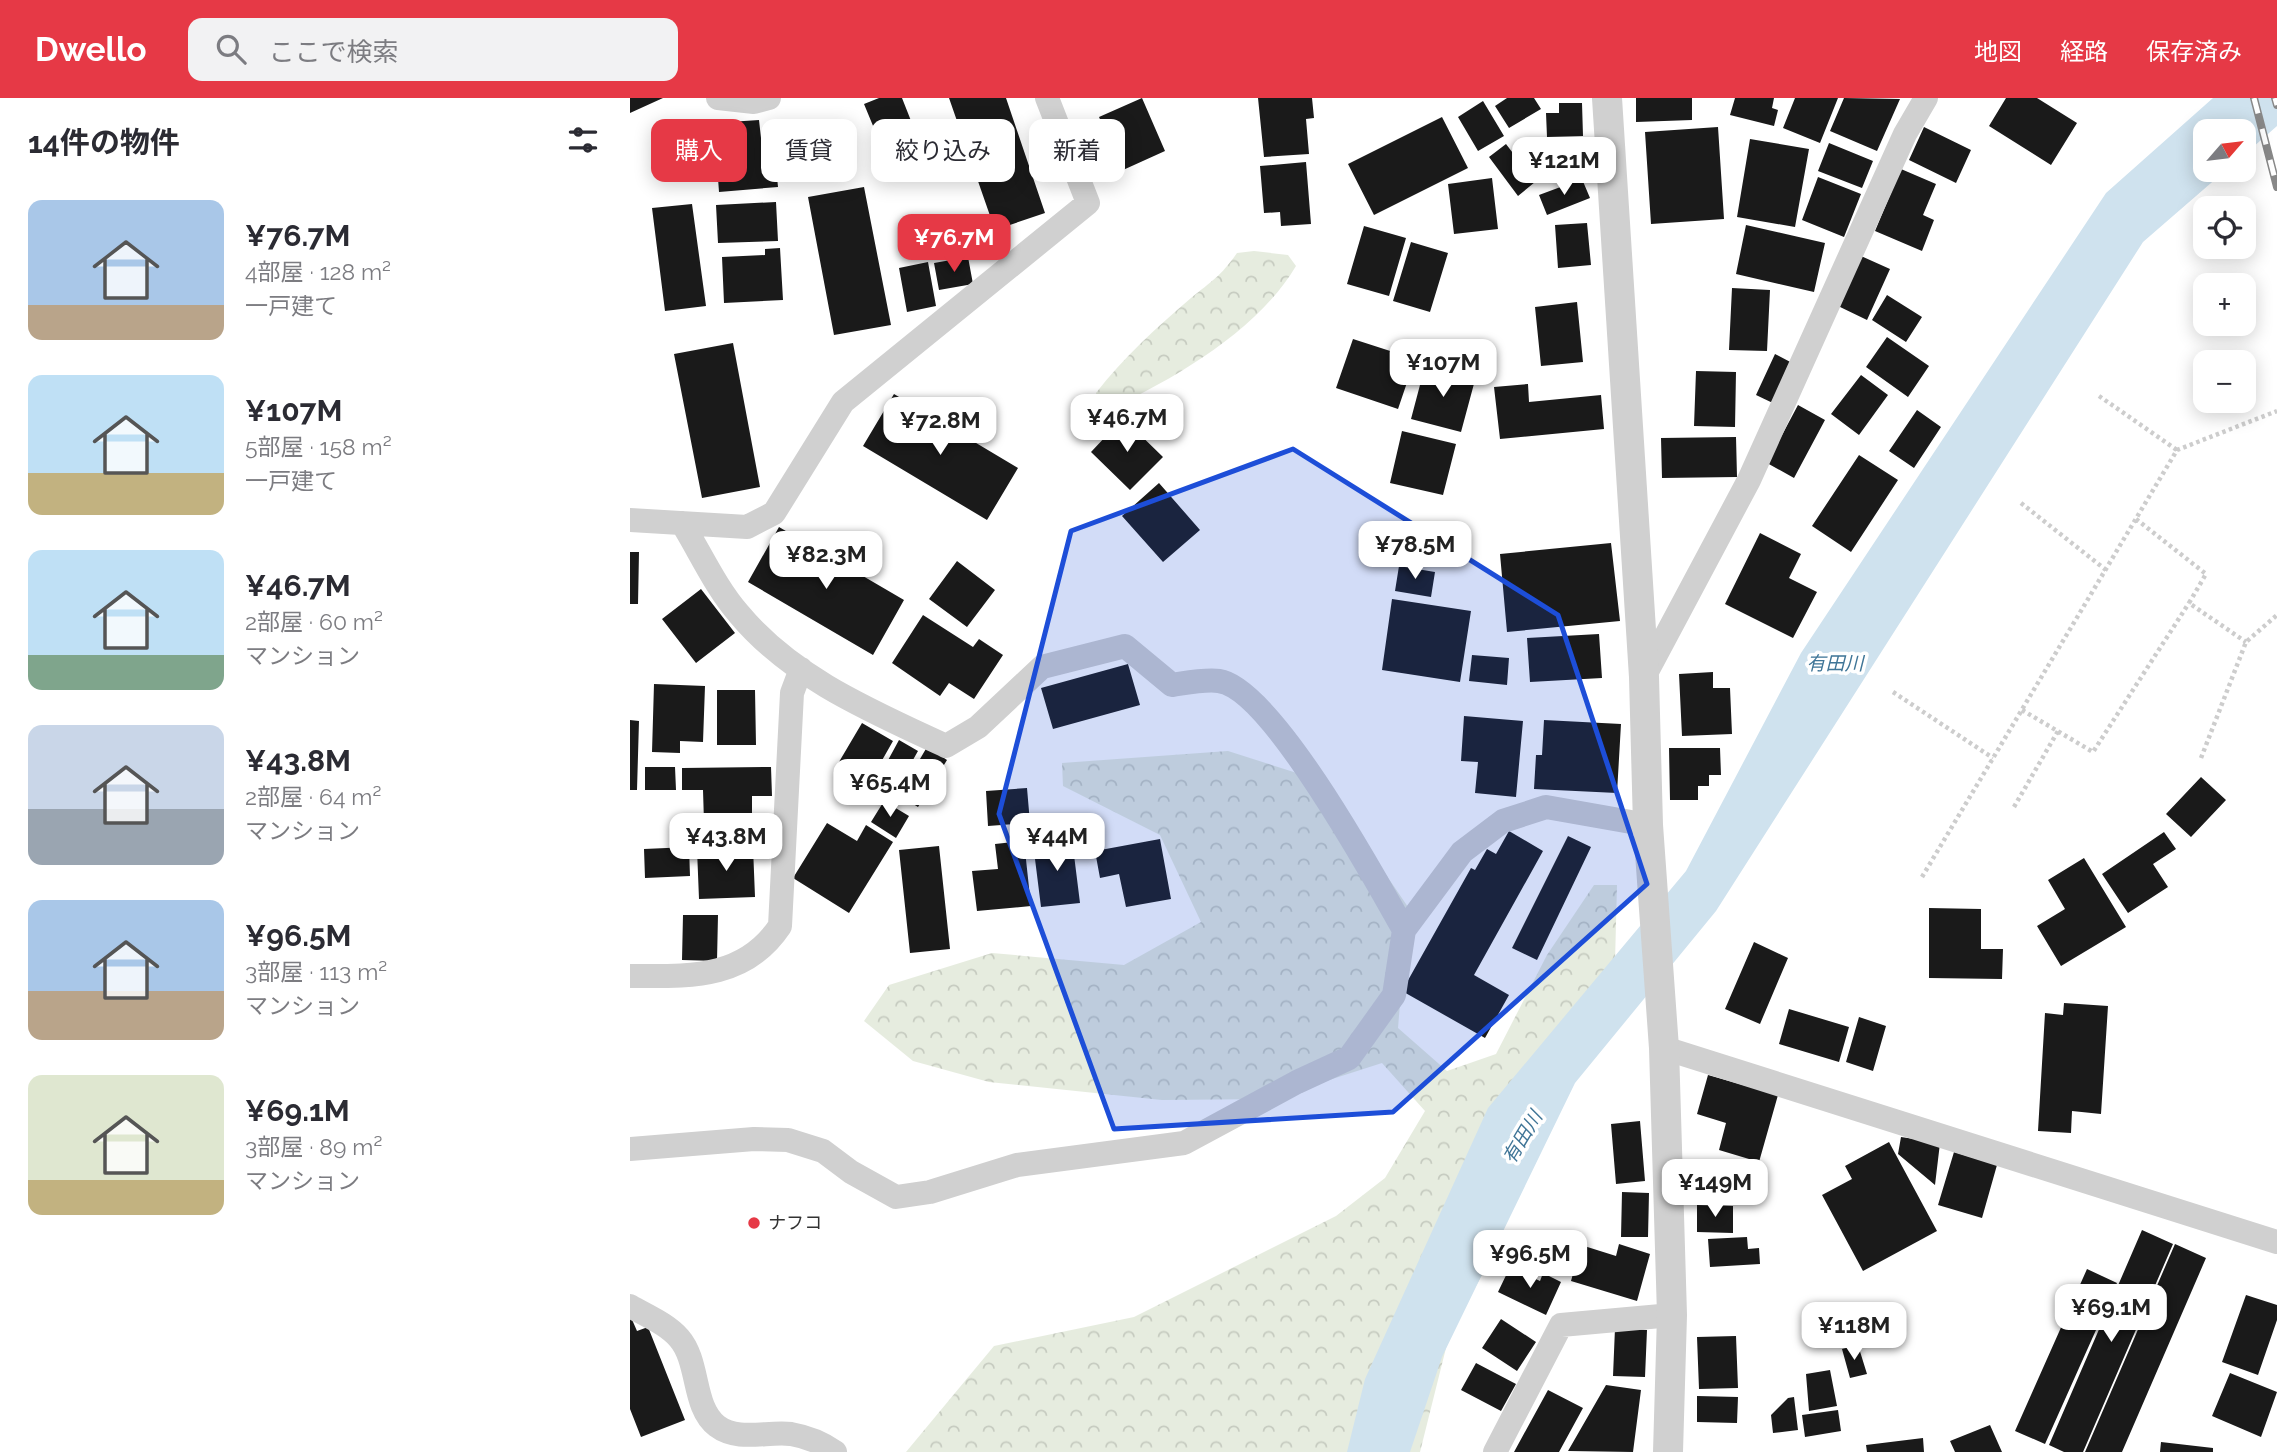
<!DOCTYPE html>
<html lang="ja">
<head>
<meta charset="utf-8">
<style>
  :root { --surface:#fff; --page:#f2f2f3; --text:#2b2b33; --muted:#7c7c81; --accent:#e63946 }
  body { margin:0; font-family:Raleway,"Noto Sans JP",sans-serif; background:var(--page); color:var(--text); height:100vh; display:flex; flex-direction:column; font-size:26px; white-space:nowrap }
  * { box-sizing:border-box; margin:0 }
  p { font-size:23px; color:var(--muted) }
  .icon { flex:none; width:38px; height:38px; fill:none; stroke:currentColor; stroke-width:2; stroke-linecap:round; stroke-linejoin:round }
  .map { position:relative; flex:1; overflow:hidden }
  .drawer { display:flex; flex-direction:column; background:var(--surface); width:630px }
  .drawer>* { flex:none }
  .top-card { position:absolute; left:21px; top:21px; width:665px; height:63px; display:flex; gap:14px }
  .needle { width:46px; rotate:62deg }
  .controls { position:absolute; left:1563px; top:21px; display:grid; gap:14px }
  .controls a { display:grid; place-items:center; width:63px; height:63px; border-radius:14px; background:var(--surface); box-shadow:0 4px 18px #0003; font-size:35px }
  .price { position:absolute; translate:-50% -60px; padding:0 16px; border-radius:14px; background:#fff; color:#222; font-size:23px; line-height:46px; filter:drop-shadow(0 2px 4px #0008) }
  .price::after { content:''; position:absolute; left:50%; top:42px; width:21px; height:16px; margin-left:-10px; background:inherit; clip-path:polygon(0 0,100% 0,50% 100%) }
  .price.selected { background:var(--accent); color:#fff }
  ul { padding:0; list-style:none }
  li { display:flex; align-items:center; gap:21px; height:175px; padding:0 28px }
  li span { display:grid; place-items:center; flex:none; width:196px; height:140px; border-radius:14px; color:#555 }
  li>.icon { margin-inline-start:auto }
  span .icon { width:84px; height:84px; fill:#fffc; stroke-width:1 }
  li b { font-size:30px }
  h2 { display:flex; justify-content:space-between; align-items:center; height:84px; padding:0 28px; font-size:30px }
  .tag { padding:0 24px; border-radius:14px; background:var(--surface); box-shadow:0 4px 18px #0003; font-size:24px; line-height:63px }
  .tag.selected { background:var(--accent); color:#fff }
  header { display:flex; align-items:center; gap:42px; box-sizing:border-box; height:98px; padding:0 35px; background:var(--accent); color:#fff }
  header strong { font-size:33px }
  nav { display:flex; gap:38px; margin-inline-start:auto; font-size:24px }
  .search { width:490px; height:63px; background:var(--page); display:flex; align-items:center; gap:18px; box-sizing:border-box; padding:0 24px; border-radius:14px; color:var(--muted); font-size:26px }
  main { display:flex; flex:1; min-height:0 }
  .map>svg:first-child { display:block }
  .forest { fill:url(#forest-crowns) }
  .water { fill:#cfe2ee }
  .building { fill:#1a1a1a }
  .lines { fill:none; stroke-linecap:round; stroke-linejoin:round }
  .path { stroke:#cdcdcd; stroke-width:4.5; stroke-dasharray:3.5 3.5; stroke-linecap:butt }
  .minor { stroke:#d0d0d0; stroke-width:24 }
  .tertiary { stroke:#d0d0d0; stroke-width:30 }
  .rail-casing { stroke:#888; stroke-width:8 }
  .rail { stroke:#fff; stroke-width:5; stroke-dasharray:16; stroke-linecap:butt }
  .marked { fill:#1d4ed8; fill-opacity:0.2; stroke:#1d4ed8; stroke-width:5; stroke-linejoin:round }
  .poi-dot { fill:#e63946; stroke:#fff; stroke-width:2.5 }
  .labels { text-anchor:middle; stroke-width:7; stroke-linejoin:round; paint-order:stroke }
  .poi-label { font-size:18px; fill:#333; stroke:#fff; text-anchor:start }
  .water-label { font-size:19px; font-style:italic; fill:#3f7597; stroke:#fff }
</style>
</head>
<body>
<header>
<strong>Dwello</strong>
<div class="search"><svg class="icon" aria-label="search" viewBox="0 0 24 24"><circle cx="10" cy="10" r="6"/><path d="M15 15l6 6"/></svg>ここで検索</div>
<nav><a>地図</a><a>経路</a><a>保存済み</a></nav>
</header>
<main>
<section class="drawer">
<h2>14件の物件<svg class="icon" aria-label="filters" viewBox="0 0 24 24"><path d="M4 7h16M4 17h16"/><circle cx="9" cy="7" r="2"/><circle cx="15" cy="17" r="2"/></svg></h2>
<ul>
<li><span style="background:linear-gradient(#a9c7e8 75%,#b9a48a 0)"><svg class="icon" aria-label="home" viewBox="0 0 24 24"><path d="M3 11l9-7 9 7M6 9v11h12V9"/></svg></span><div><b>¥76.7M</b><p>4部屋 · 128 m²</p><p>一戸建て</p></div></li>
<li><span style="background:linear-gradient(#bfe0f5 70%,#c2b280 0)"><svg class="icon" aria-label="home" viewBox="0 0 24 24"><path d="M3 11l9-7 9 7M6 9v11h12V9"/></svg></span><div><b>¥107M</b><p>5部屋 · 158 m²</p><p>一戸建て</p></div></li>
<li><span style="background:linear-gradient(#bfe0f5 75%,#7fa58c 0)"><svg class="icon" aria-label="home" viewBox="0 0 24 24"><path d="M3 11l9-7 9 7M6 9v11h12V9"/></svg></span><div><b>¥46.7M</b><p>2部屋 · 60 m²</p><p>マンション</p></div></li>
<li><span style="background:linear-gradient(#c9d6e8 60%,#9aa5b1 0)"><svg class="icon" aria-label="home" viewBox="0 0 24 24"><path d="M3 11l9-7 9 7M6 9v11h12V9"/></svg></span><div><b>¥43.8M</b><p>2部屋 · 64 m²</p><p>マンション</p></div></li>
<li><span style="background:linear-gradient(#a9c7e8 65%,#b9a48a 0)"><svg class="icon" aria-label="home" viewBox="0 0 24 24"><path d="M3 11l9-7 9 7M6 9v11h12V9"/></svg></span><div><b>¥96.5M</b><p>3部屋 · 113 m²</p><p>マンション</p></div></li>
<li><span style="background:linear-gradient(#dfe7d0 75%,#c2b280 0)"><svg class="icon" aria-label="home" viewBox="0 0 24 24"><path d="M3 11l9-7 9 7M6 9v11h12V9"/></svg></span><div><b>¥69.1M</b><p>3部屋 · 89 m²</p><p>マンション</p></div></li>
</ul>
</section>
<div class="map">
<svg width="1647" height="1354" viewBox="0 0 1647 1354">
  <defs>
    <pattern id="forest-crowns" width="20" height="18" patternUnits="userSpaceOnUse" patternTransform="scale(1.75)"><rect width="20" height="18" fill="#e6ecdf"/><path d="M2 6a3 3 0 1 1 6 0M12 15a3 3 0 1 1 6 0" fill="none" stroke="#c6cbc0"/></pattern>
  </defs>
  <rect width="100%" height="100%" fill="#fff"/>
  <!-- forest -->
  <path class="forest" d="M624 153 658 157 666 168C627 234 540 284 471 315L466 295C493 260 527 229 561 200 582 183 591 178 607 155Z
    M598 653 692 683 778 809 768 930 817 973 866 956 917 857 964 787H987L985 864 862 1067 873 1138 819 1238 790 1354H276L364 1248 504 1219 706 1118 755 1080 795 1013 752 965 640 1001 532 1002 359 984 283 963 234 923 259 887 362 855 494 867 571 824 530 737 433 688 432 665Z"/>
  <!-- water -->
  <path class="water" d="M1583 0H1647V28L1614 57V33H1575V72H1596L1513 144 1086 813 945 985 812 1259 780 1354H717L735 1281 858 1010 1056 773 1171 555 1476 95Z"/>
  <!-- building -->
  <path class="building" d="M0 0H33L0 15Z
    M249 0H272L287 38 253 52 234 6Z
    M319 0H376L415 115 365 132Z
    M512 0 535 53 493 72 469 19Z
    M628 0H682L684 20 676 21 679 56 634 59Z
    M877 0H904L911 11 879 30 865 8Z
    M1006 0H1062V22L1006 24Z
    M1105 0H1144L1142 10 1148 12 1144 28 1100 17Z
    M1165 0H1208L1190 45 1153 30Z
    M1214 0 1270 1 1247 53 1200 33Z
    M1376 0H1407L1447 25 1421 67 1359 28Z
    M853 3 874 38 848 53 828 19Z
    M929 5H952L953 38 917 39 916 15H929Z
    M812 19 838 70 744 117 718 66Z
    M129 22 132 49 144 48 148 89 89 94 84 25Z
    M1088 29 1094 121 1021 126 1015 34Z
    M1294 29 1341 52 1326 85 1279 62Z
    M1120 41 1179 51 1165 129 1107 119Z
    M1199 45 1243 63 1232 90 1188 73Z
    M876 46 905 84 888 98 859 59Z
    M920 47H952L953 72 921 73Z
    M676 64 681 126 651 128 650 114 634 115 630 68Z
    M1271 71 1306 86 1293 117 1304 122 1292 153 1245 133Z
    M1188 79 1231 96 1214 139 1172 122Z
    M862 80 868 131 824 136 818 86Z
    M952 81 960 100 917 117 909 97Z
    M234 89 261 227 204 237 178 99Z
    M146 104 148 143 88 145 86 107Z
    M62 106 76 208 35 213 22 110Z
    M957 125 961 167 928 170 925 127Z
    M1116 127 1195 145 1184 194 1106 176Z
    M734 128 776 140 759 198 717 186Z
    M781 144 818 155 800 214 763 203Z
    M150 150 153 202 94 205 92 159 135 157V151Z
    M1231 158 1260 171 1237 222 1208 208Z
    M338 159 343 186 309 192 304 165Z
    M298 164 306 208 277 214 269 170Z
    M1102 190 1140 192 1137 253 1099 252Z
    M1257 197 1292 219 1276 244 1242 222Z
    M947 204 953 264 911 268 905 209Z
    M1257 239 1299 268 1278 299 1236 269Z
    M723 241 785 261 768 311 706 290Z
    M103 245 130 389 72 400 44 256Z
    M1145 256 1166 267 1147 307 1126 297Z
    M795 268 845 282 831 334 781 321Z
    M1066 273 1106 274 1105 329 1064 328Z
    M1231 277 1258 297 1229 337 1201 316Z
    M898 286 899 304 971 297 974 331 870 341 864 289Z
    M264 296 388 370 357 422 233 348Z
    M1168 307 1195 322 1164 380 1137 365Z
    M1287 312 1311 329 1284 370 1259 353Z
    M493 320 533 359 500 392 461 354Z
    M772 333 826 346 813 397 760 385Z
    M1106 339 1107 379 1032 380 1031 340Z
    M1229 357 1268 382 1221 454 1182 428Z
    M529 385 570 432 533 464 492 418Z
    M149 429 274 502 243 557 118 484Z
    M1130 435 1171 456 1159 480 1187 494 1163 540 1095 506Z
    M981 445 990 523 877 534 870 456Z
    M0 454H9L8 506H0Z
    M327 463 365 492 337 529 299 501Z
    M769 468 805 474 801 499 765 493Z
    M71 491 105 535 66 565 32 521Z
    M762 501 841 513 830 584 752 572Z
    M293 517 343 549 349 541 373 557 344 601 319 585 310 598 262 565Z
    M969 536 972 580 900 584 897 540Z
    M842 557 879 560 877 587 839 583Z
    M498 566 510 607 423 631 411 590Z
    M1083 574V590H1100L1102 636 1052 638 1049 576Z
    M24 586 75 588 73 644 50 643V655L22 654Z
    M87 592H125L126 647H87Z
    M834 618 893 623 886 699 845 695 848 664 831 663Z
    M0 622 9 623 7 692H0Z
    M914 622 991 626 987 695 904 691 906 657H912Z
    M232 625 263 643 238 687 206 669Z
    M269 642 288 653 262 699 244 688Z
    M297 649 317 662 288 709 269 697Z
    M1039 650H1090L1091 677H1079V688H1068V702H1040Z
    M15 669H45L46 692H15Z
    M141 669 142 698H122V723L74 724 73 692H52V670Z
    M1571 679 1596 702 1561 739 1536 716Z
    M397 690 400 725 358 728 356 693Z
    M254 703 279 718 266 740 241 724Z
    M197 725 227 743 236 727 263 744 219 815 163 780Z
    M879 733 913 753 844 877 879 897 855 940 772 893 841 770 845 772 857 751 866 756Z
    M1534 734 1546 751 1523 766 1538 789 1498 815 1472 776Z
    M938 738 961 749 907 862 882 850Z
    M442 741 450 805 411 809 403 745Z
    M530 741 541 801 496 809 489 776 470 780 465 753Z
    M394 743 401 808 347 813 342 773 368 771 365 746Z
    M309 748 320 851 280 855 269 752Z
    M59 749 60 778 15 780 14 751Z
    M123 749 125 799 69 801 67 751Z
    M1454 760 1496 829 1431 868 1407 828 1435 811 1418 782Z
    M1299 810 1351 811V851H1373L1372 881 1299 880Z
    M53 817H88L87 863 52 862Z
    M1124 844 1158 860 1130 926 1095 911Z
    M1434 905 1478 908 1471 1016 1442 1013 1441 1035 1408 1033 1415 915 1433 917Z
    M1159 911 1219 929 1209 964 1149 946Z
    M1229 919 1256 928 1243 973 1216 964Z
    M1078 977 1148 997 1129 1064 1089 1052 1096 1025 1067 1016Z
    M1010 1023 1015 1083 986 1086 981 1026Z
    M1271 1039 1310 1045 1305 1087 1268 1056Z
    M1259 1044 1307 1133 1233 1173 1192 1097 1222 1081 1215 1068Z
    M1324 1054 1367 1067 1352 1120 1308 1107Z
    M992 1094 1019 1095 1018 1139H991Z
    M1067 1107 1103 1108V1135L1067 1134Z
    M1512 1132 1543 1146 1453 1354H1434L1419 1347Z
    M1117 1139 1118 1151 1129 1150 1130 1166 1080 1169 1078 1141Z
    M989 1146 1020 1156 1007 1203 941 1183 951 1147 986 1158Z
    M1545 1146 1576 1160 1492 1354H1455Z
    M880 1169 910 1183 913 1175 931 1184 916 1217 868 1194Z
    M1457 1171 1487 1185 1415 1346 1385 1333Z
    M1616 1197 1647 1207V1222L1628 1277 1592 1264Z
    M0 1217 7 1233 18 1229 55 1322 11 1339 0 1311Z
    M871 1221 906 1244 887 1273 852 1250Z
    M985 1230 1017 1232 1015 1279 983 1278Z
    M1106 1238 1108 1290 1069 1291 1067 1239Z
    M1228 1247 1237 1276 1220 1280 1212 1251Z
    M846 1265 886 1286 871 1313 831 1292Z
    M1200 1272 1207 1308 1179 1313 1176 1276Z
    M1600 1275 1647 1294 1631 1339 1582 1318Z
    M976 1287 1011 1292 1003 1354 938 1353Z
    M918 1292 953 1310 929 1354H884Z
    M1067 1298 1108 1299 1107 1325 1067 1324Z
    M1164 1299 1168 1332 1143 1335 1141 1317 1158 1300Z
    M1208 1312 1211 1333 1175 1339 1172 1317Z
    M1360 1327 1372 1354H1325L1320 1343Z
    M1293 1340 1294 1354H1237L1236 1347Z
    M1531 1344 1583 1350V1354H1530Z"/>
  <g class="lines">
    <!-- path -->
    <path class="path" d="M1469 298 1547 352
      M1391 405 1476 472
      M1506 421 1576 476 1559 505 1616 544
      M1263 594 1363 660
      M1392 612 1463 654 1559 505
      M1571 660 1616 544 1647 517
      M1384 709 1428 633
      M1292 779 1547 352 1647 313"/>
    <!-- minor -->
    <path class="minor" d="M88 0 124 4 139 0
      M0 422 117 429 144 415 213 304 458 105 417 0
      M52 425C70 454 86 490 109 516 162 580 243 614 316 648L348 629 412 569 495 548 542 587C556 585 575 581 589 583 641 590 747 784 774 832
      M1014 579 1119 382 1275 36 1296 0
      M0 878C58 878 114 882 150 828L162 595 171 571
      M1034 950 1647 1144
      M0 1051 124 1041 158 1042 193 1053 221 1074 266 1099 300 1094 387 1067 554 1045 667 984 719 960 764 897 774 832 832 754 873 723 916 709 1018 727
      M0 1208C17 1218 37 1226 49 1240 70 1264 62 1309 87 1328 108 1344 137 1333 161 1336 178 1339 191 1344 205 1354
      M865 1354 931 1227 1042 1217"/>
    <!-- tertiary -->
    <path class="tertiary" d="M977 0 1014 579 1018 727 1034 950 1042 1217 1038 1354"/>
    <!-- rail casing -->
    <g class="rail-casing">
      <path id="rail" d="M1624 0 1647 89
        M1645 0 1647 7"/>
    </g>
    <!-- rail -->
    <use href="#rail" class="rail"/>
  </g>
  <!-- marked area -->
  <path class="marked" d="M663 351 928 517 1017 786 763 1014 484 1031 369 716 441 433Z"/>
  <!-- markers -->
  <circle class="poi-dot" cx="124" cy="1125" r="7"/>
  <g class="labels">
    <!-- poi labels -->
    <g class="poi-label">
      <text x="138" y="1131">ナフコ</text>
    </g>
    <!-- water labels -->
    <g class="water-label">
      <text x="1205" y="572">有田川</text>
      <text transform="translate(892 1039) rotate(-59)" y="7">有田川</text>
    </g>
  </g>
</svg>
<div class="controls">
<a><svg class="needle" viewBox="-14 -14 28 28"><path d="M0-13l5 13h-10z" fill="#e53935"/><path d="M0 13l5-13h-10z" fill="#7c7c81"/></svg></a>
<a><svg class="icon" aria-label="locate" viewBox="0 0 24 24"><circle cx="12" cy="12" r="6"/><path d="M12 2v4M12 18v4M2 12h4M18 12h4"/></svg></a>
<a>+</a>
<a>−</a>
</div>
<b class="price" style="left:934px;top:99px">¥121M</b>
<b class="price selected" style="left:324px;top:176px">¥76.7M</b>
<b class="price" style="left:813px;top:301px">¥107M</b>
<b class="price" style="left:497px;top:356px">¥46.7M</b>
<b class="price" style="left:310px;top:359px">¥72.8M</b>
<b class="price" style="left:785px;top:483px">¥78.5M</b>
<b class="price" style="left:196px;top:493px">¥82.3M</b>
<b class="price" style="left:260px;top:721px">¥65.4M</b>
<b class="price" style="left:96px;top:775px">¥43.8M</b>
<b class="price" style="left:427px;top:775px">¥44M</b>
<b class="price" style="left:1085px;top:1121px">¥149M</b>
<b class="price" style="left:900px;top:1192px">¥96.5M</b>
<b class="price" style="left:1481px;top:1246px">¥69.1M</b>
<b class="price" style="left:1224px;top:1264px">¥118M</b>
<div class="top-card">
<a class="tag selected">購入</a>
<a class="tag">賃貸</a>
<a class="tag">絞り込み</a>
<a class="tag">新着</a>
</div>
</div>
</main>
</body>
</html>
